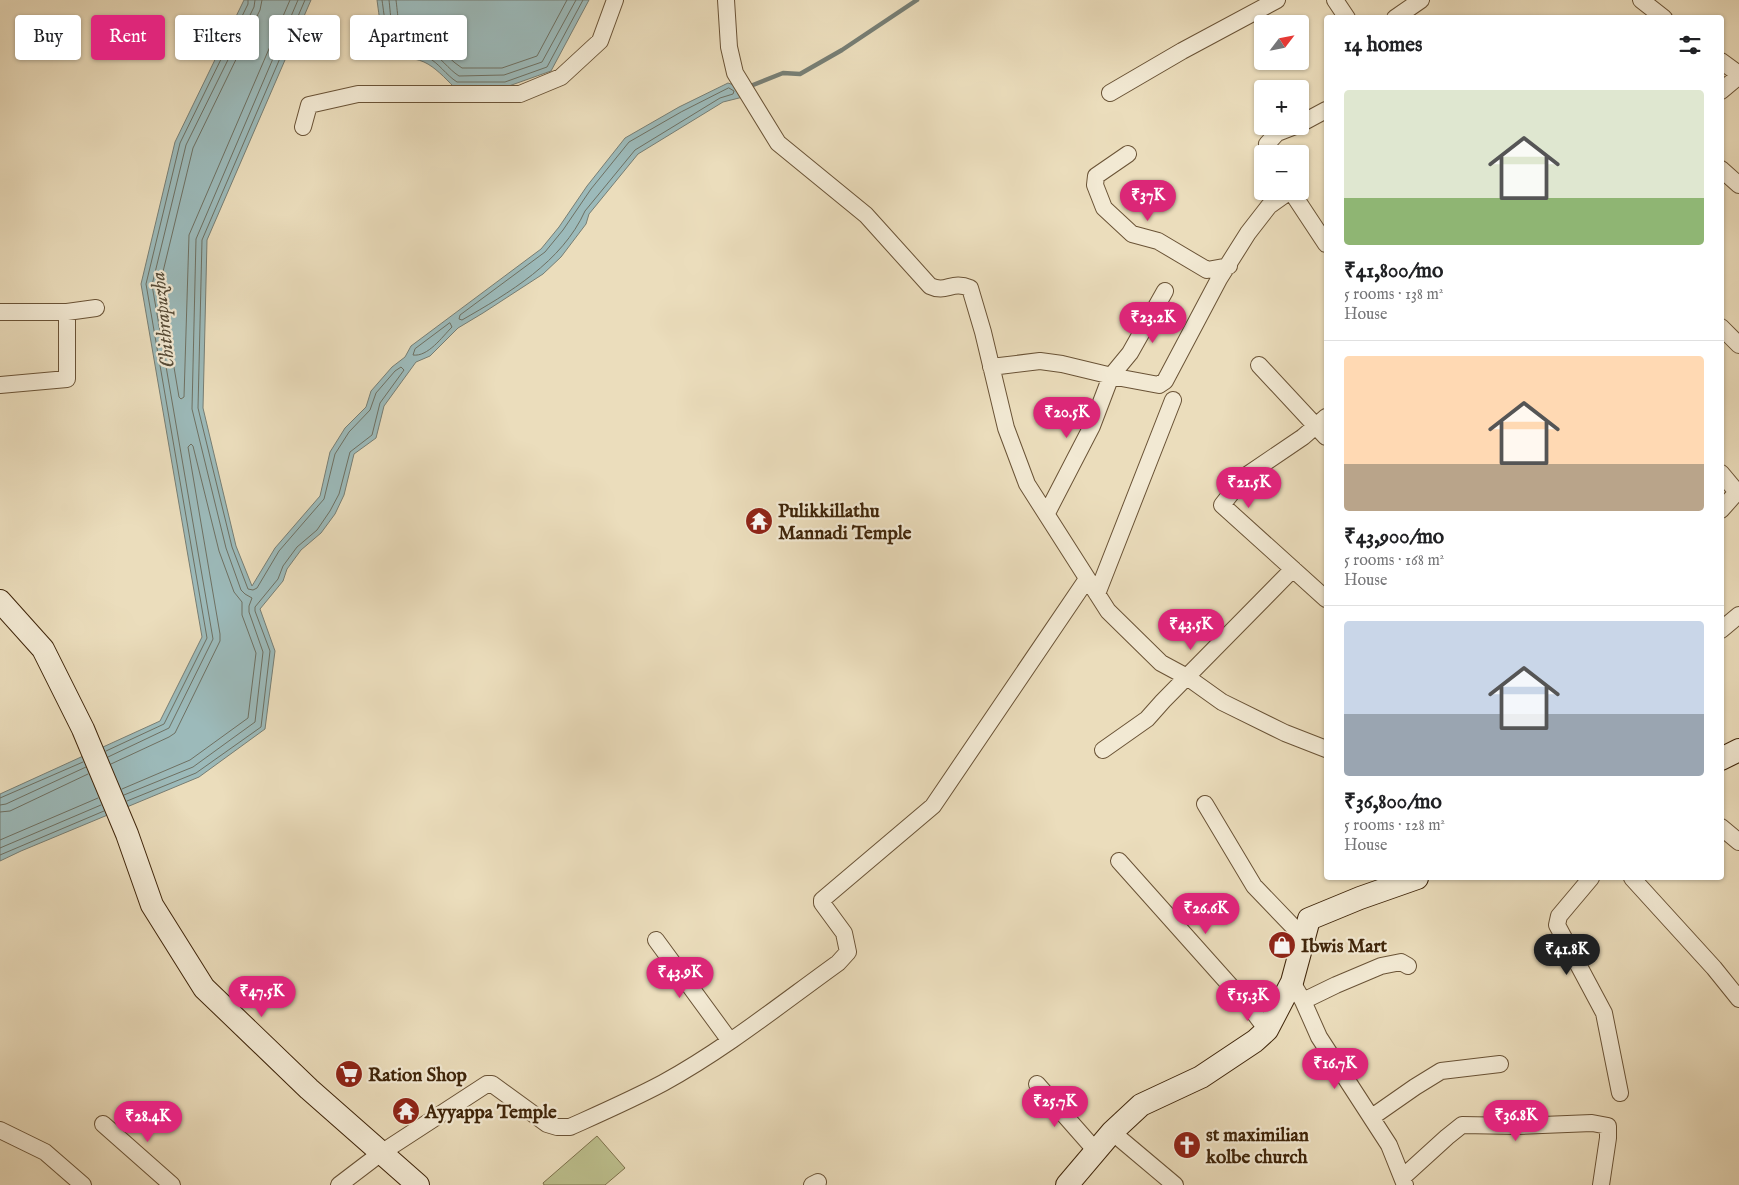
<!DOCTYPE html>
<html lang="en">
<head>
<meta charset="utf-8">
<style>
  :root { --surface:#fff; --page:#f2f2f2; --text:#202124; --muted:#757577; --line:#e0e0e0; --accent:#db2777 }
  body { margin:0; font-family:"IM FELL English",serif; background:var(--page); color:var(--text); height:100vh; display:flex; flex-direction:column; font-size:19px; white-space:nowrap }
  * { box-sizing:border-box; margin:0 }
  p { font-size:16px; color:var(--muted) }
  .icon { flex:none; width:28px; height:28px; fill:none; stroke:currentColor; stroke-width:2; stroke-linecap:round; stroke-linejoin:round }
  .map { position:relative; flex:1; overflow:hidden }
  .sheet { position:absolute; left:1324px; top:15px; width:400px; height:865px; display:flex; flex-direction:column; background:var(--surface); border-radius:5px; box-shadow:0 1px 4px #0004 }
  .sheet>* { flex:none }
  .top-card { position:absolute; left:15px; top:15px; width:475px; height:45px; display:flex; gap:10px }
  .needle { width:32px; rotate:58deg }
  .fabs { position:absolute; left:1254px; top:15px; display:grid; gap:10px }
  .fabs a { display:grid; place-items:center; width:55px; height:55px; border-radius:5px; background:var(--surface); box-shadow:0 1px 4px #0004; font-size:25px }
  .price { position:absolute; translate:-50% -42px; padding:0 11px; border-radius:18px; background:var(--accent); color:#fff; font-size:16px; line-height:32px; filter:drop-shadow(0 1px 2px #0008) }
  .price::after { content:''; position:absolute; left:50%; top:30px; width:15px; height:11px; margin-left:-8px; background:inherit; clip-path:polygon(0 0,100% 0,50% 100%) }
  .price.on { background:#222; color:#fff }
  ul { padding:0; list-style:none }
  li { display:grid; align-content:center; gap:10px; height:265px; padding:0 20px }
  li+li { border-top:1px solid var(--line) }
  li span { display:grid; place-items:center; height:155px; border-radius:5px; color:#555 }
  li>.icon { margin-inline-start:auto }
  span .icon { width:90px; height:90px; fill:#fffc; stroke-width:1 }
  li b { font-size:21px }
  h2 { display:flex; justify-content:space-between; align-items:center; height:60px; padding:0 20px; font-size:21px }
  .tag { padding:0 18px; border-radius:5px; background:var(--surface); box-shadow:0 1px 4px #0004; font-size:18px; line-height:45px }
  .tag.on { background:var(--accent); color:#fff }
  .map>svg:first-child { display:block }
  .green { fill:#bcbf8d; stroke:#7e724c }
  .water { fill:#9cbaba; stroke:#777e74 }
  .lines { fill:none; stroke-linecap:round; stroke-linejoin:round }
  .shore { stroke:#6e7062; stroke-width:1 }
  .stream { stroke:#777e74; stroke-width:4.5 }
  .minor-casing { stroke:#6a5336; stroke-width:18 }
  .secondary-casing { stroke:#3f250a; stroke-width:24 }
  .minor { stroke:#f2e9d3; stroke-width:16 }
  .secondary { stroke:#f2e9d3; stroke-width:22 }
  .labels { text-anchor:middle; stroke-width:4.5; stroke-linejoin:round; paint-order:stroke }
  .poi-label { font-size:19px; font-weight:bold; fill:#3f250a; stroke:#f2e9d3; text-anchor:start }
  .water-label { font-size:20px; font-style:italic; fill:#564a36; stroke:#f2e9d3 }
</style>
</head>
<body>
<div class="map">
<svg width="1739" height="1185" viewBox="0 0 1739 1185">
  <rect width="100%" height="100%" fill="#ebddbc"/>
  <filter id="stains"><feTurbulence type="fractalNoise" baseFrequency=".004" numOctaves="4"/><feColorMatrix values="0 0 0 0 .2 0 0 0 0 .09 0 0 0 0 .02 0 0 0 .5 -.17"/></filter>
  <radialGradient id="worn" r=".72"><stop offset=".6" stop-color="#630" stop-opacity="0"/><stop offset="1" stop-color="#630" stop-opacity=".3"/></radialGradient>
  <!-- green -->
  <path class="green" d="M597 1136 625 1168 605 1185H544L543 1183Z"/>
  <!-- water -->
  <path class="water" d="M244 0H311L207 240 203 408 236 546 252 586 275 548 320 496 330 452 345 428 366 407 371 391 392 367 405 357 411 346 541 249 559 227 587 186 625 138 679 107 728 83 737 86 743 97 723 102 638 154 589 214 586 224 561 257 543 274 483 313 458 328 430 356 416 362 384 406 376 438 354 454 344 495 335 514 321 533 301 550 287 569 283 581 260 609 275 651 265 729 199 777 21 851 0 861V794L160 721 202 637 141 284 175 142Z
    M377 0H589L551 71 506 87H454C445 78 435 67 424 62 418 59 411 59 405 57 381 48 380 21 377 0Z"/>
  <g class="lines">
    <!-- shore -->
    <path class="shore" d="M262 0 260 10 193 148 160 284 179 397 181 399 184 397 189 235 290 0
      M382 0C385 19 385 41 404 51 411 55 420 54 427 57 439 63 446 75 457 82H505L547 67 583 0
      M389 0C391 16 390 36 406 45 413 49 422 48 429 51 441 57 448 69 459 76L504 75 542 62 576 0
      M396 0C398 13 397 33 411 39 419 42 427 42 434 46 445 52 452 62 462 68H502L537 56 567 0
      M729 88 734 91 733 94 720 98 635 150 585 211C562 262 509 293 462 320L459 319 460 315 545 252 563 230 591 189 629 142 681 112Z
      M450 323 452 327C442 337 428 357 413 355L415 349Z
      M106 751 164 724 207 638 146 284 180 143 248 4V0
      M108 757 169 728 213 639 152 285 186 145 254 7 255 0
      M111 764 169 737 175 733 220 641V634L188 447 191 444 193 446 219 551 234 592 242 602V615L256 653 248 718 190 760 122 789
      M124 795 193 767 255 722 263 652 249 612V606L252 598 245 594 241 590 226 548 192 409 196 239 298 0
      M0 798 83 762
      M127 801 196 773 261 727 270 651 255 611V607L278 579 283 566 297 547 317 530 330 511 339 494 350 452 372 435 380 403 404 370 401 367 395 371 376 393 370 410 349 432 335 454 324 499 279 551 257 588 253 590 248 589 232 547 198 408 202 240 305 0
      M0 805 6 804 86 767
      M0 812 10 811 88 774
      M0 840 98 798
      M0 848 101 805
      M0 855 104 811"/>
    <!-- stream -->
    <path class="stream" d="M748 87 783 73 800 74 842 50 917 0"/>
    <!-- minor casing -->
    <g class="minor-casing">
      <path id="minor" d="M726 0 729 47 735 73 778 143 866 215 930 286C947 294 951 280 970 288L983 332 1006 428 1027 484 1108 611 1161 663 1187 677 1222 702 1285 733 1326 749
        M1335 0 1347 18
        M1641 0 1664 18
        M1395 18 1421 0
        M1721 61 1739 74
        M1721 91 1739 76
        M1110 93 1182 51 1277 0
        M1300 124 1326 110
        M303 127 309 105 358 94H520L561 77 600 41 615 0
        M1128 154 1096 176 1095 185 1104 208 1132 234 1158 241 1207 270 1229 266
        M1272 154 1267 144 1277 133 1295 126
        M1721 169 1739 185
        M1291 191 1326 244
        M0 312H67L96 308
        M1721 327 1739 345
        M1259 365 1326 437
        M991 367 1040 361 1062 364 1116 377 1159 385 1165 381 1219 279 1248 233 1269 206 1290 191
        M0 385 67 379V312
        M1326 417 1303 437 1244 477 1222 505 1326 599
        M1721 473 1737 492 1721 510
        M1047 513 1092 426 1111 376 1130 353 1165 291
        M1097 594 1173 400
        M1721 630 1739 615
        M1103 750 1147 719 1163 701 1293 569
        M1205 804 1254 886 1304 938
        M1721 827 1739 842
        M1119 861 1252 1010 1267 1030
        M1591 878 1559 916 1557 925 1604 1013 1620 1093
        M1632 878 1714 968 1739 999
        M656 940 730 1041
        M1292 982 1303 1001 1319 1037 1389 1145 1405 1185
        M1303 1001 1336 985 1381 966 1401 962 1408 966
        M1037 1084 1096 1151
        M1372 1117 1415 1087 1441 1071 1500 1064
        M103 1124 172 1185
        M0 1130 45 1152 83 1185
        M1112 1132 1175 1185
        M1403 1177 1447 1137 1462 1125 1517 1126 1592 1123 1608 1126V1138L1601 1185
        M339 1185 381 1153 487 1084H492L547 1124 557 1127H570C601 1113 633 1099 663 1083 725 1049 781 1004 838 963L848 952 844 933 822 903V900L933 806 1087 579
        M812 1185 818 1182"/>
    </g>
    <!-- secondary casing -->
    <g class="secondary-casing">
      <path id="secondary" d="M0 601 43 649 83 729 127 834 152 905 204 988 309 1089 418 1185
        M1721 759 1739 750
        M1067 1185 1112 1132 1141 1105 1201 1077 1255 1041 1267 1030 1292 982 1309 919 1360 898 1417 878"/>
    </g>
    <!-- minor -->
    <use href="#minor" class="minor"/>
    <!-- secondary -->
    <use href="#secondary" class="secondary"/>
  </g>
  <!-- icons -->
  <defs>
    <g id="temple-disc" transform="scale(1.4375)"><circle r="9.5" fill="#8f2418" stroke="#f2e9d3"/><path d="M0-6L5-2H3V0L6.5 2.5H4V6H1.5V3h-3V6H-4V2.5H-6.5L-3 0V-2H-5Z" fill="#fff"/></g>
    <g id="shop-disc" transform="scale(1.4375)"><circle r="9.5" fill="#8f2418" stroke="#f2e9d3"/><path d="M-5-2.5h2.3a2.7 3.5 0 0 1 5.4 0H5L5.5 6h-11ZM-1.5-2.5h3a1.5 2.3 0 0 0-3 0Z" fill="#fff"/></g>
    <g id="supermarket-disc" transform="scale(1.4375)"><circle r="9.5" fill="#8f2418" stroke="#f2e9d3"/><path d="M-6-5.5h2.5l.6 2H6L4.5 2H-2.5L-4.4-4H-6ZM-1.5 3.2a1.3 1.3 0 1 0 .1 0ZM3 3.2a1.3 1.3 0 1 0 .1 0Z" fill="#fff"/></g>
    <g id="church-disc" transform="scale(1.4375)"><circle r="9.5" fill="#8f2418" stroke="#f2e9d3"/><path d="M-1.2-6h2.4v3.5h3.3v2.4h-3.3V6h-2.4V-.1h-3.3v-2.4h3.3Z" fill="#fff"/></g>
  </defs>
  <g fill-rule="evenodd">
    <use href="#temple-disc" x="759" y="521"/>
    <use href="#shop-disc" x="1282" y="945"/>
    <use href="#supermarket-disc" x="349" y="1074"/>
    <use href="#temple-disc" x="406" y="1111"/>
    <use href="#church-disc" x="1187" y="1145"/>
  </g>
  <g class="labels">
    <!-- poi labels -->
    <g class="poi-label">
      <text x="778" y="517">Pulikkillathu<tspan x="778" dy="22">Mannadi Temple</tspan></text>
      <text x="1301" y="952">Ibwis Mart</text>
      <text x="368" y="1081">Ration Shop</text>
      <text x="425" y="1118">Ayyappa Temple</text>
      <text x="1206" y="1141">st maximilian<tspan x="1206" dy="22">kolbe church</tspan></text>
    </g>
    <!-- water labels -->
    <g class="water-label">
      <text transform="translate(162 320) rotate(-96)" y="7">Chithrapuzha</text>
    </g>
  </g>
  <rect width="100%" height="100%" filter="url(#stains)"/>
  <rect width="100%" height="100%" fill="url(#worn)"/>
</svg>
<div class="fabs">
<a><svg class="needle" viewBox="-14 -14 28 28"><path d="M0-13l5 13h-10z" fill="#e53935"/><path d="M0 13l5-13h-10z" fill="#757577"/></svg></a>
<a>+</a>
<a>−</a>
</div>
<b class="price" style="left:1148px;top:222px">₹37K</b>
<b class="price" style="left:1153px;top:344px">₹23.2K</b>
<b class="price" style="left:1067px;top:439px">₹20.5K</b>
<b class="price" style="left:1249px;top:509px">₹21.5K</b>
<b class="price" style="left:1191px;top:651px">₹43.5K</b>
<b class="price" style="left:1206px;top:935px">₹26.6K</b>
<b class="price on" style="left:1567px;top:976px">₹41.8K</b>
<b class="price" style="left:680px;top:999px">₹43.9K</b>
<b class="price" style="left:262px;top:1018px">₹47.5K</b>
<b class="price" style="left:1248px;top:1022px">₹15.3K</b>
<b class="price" style="left:1335px;top:1090px">₹16.7K</b>
<b class="price" style="left:1055px;top:1128px">₹25.7K</b>
<b class="price" style="left:1516px;top:1142px">₹36.8K</b>
<b class="price" style="left:148px;top:1143px">₹28.4K</b>
<div class="top-card">
<a class="tag">Buy</a>
<a class="tag on">Rent</a>
<a class="tag">Filters</a>
<a class="tag">New</a>
<a class="tag">Apartment</a>
</div>
<section class="sheet">
<h2>14 homes<svg class="icon" aria-label="filters" viewBox="0 0 24 24"><path d="M4 7h16M4 17h16"/><circle cx="9" cy="7" r="2"/><circle cx="15" cy="17" r="2"/></svg></h2>
<ul>
<li><span style="background:linear-gradient(#dfe7d0 70%,#8fb573 0)"><svg class="icon" aria-label="home" viewBox="0 0 24 24"><path d="M3 11l9-7 9 7M6 9v11h12V9"/></svg></span><div><b>₹41,800/mo</b><p>5 rooms · 138 m²</p><p>House</p></div></li>
<li><span style="background:linear-gradient(#ffd9b3 70%,#b9a48a 0)"><svg class="icon" aria-label="home" viewBox="0 0 24 24"><path d="M3 11l9-7 9 7M6 9v11h12V9"/></svg></span><div><b>₹43,900/mo</b><p>5 rooms · 168 m²</p><p>House</p></div></li>
<li><span style="background:linear-gradient(#c9d6e8 60%,#9aa5b1 0)"><svg class="icon" aria-label="home" viewBox="0 0 24 24"><path d="M3 11l9-7 9 7M6 9v11h12V9"/></svg></span><div><b>₹36,800/mo</b><p>5 rooms · 128 m²</p><p>House</p></div></li>
</ul>
</section>
</div>
</body>
</html>
